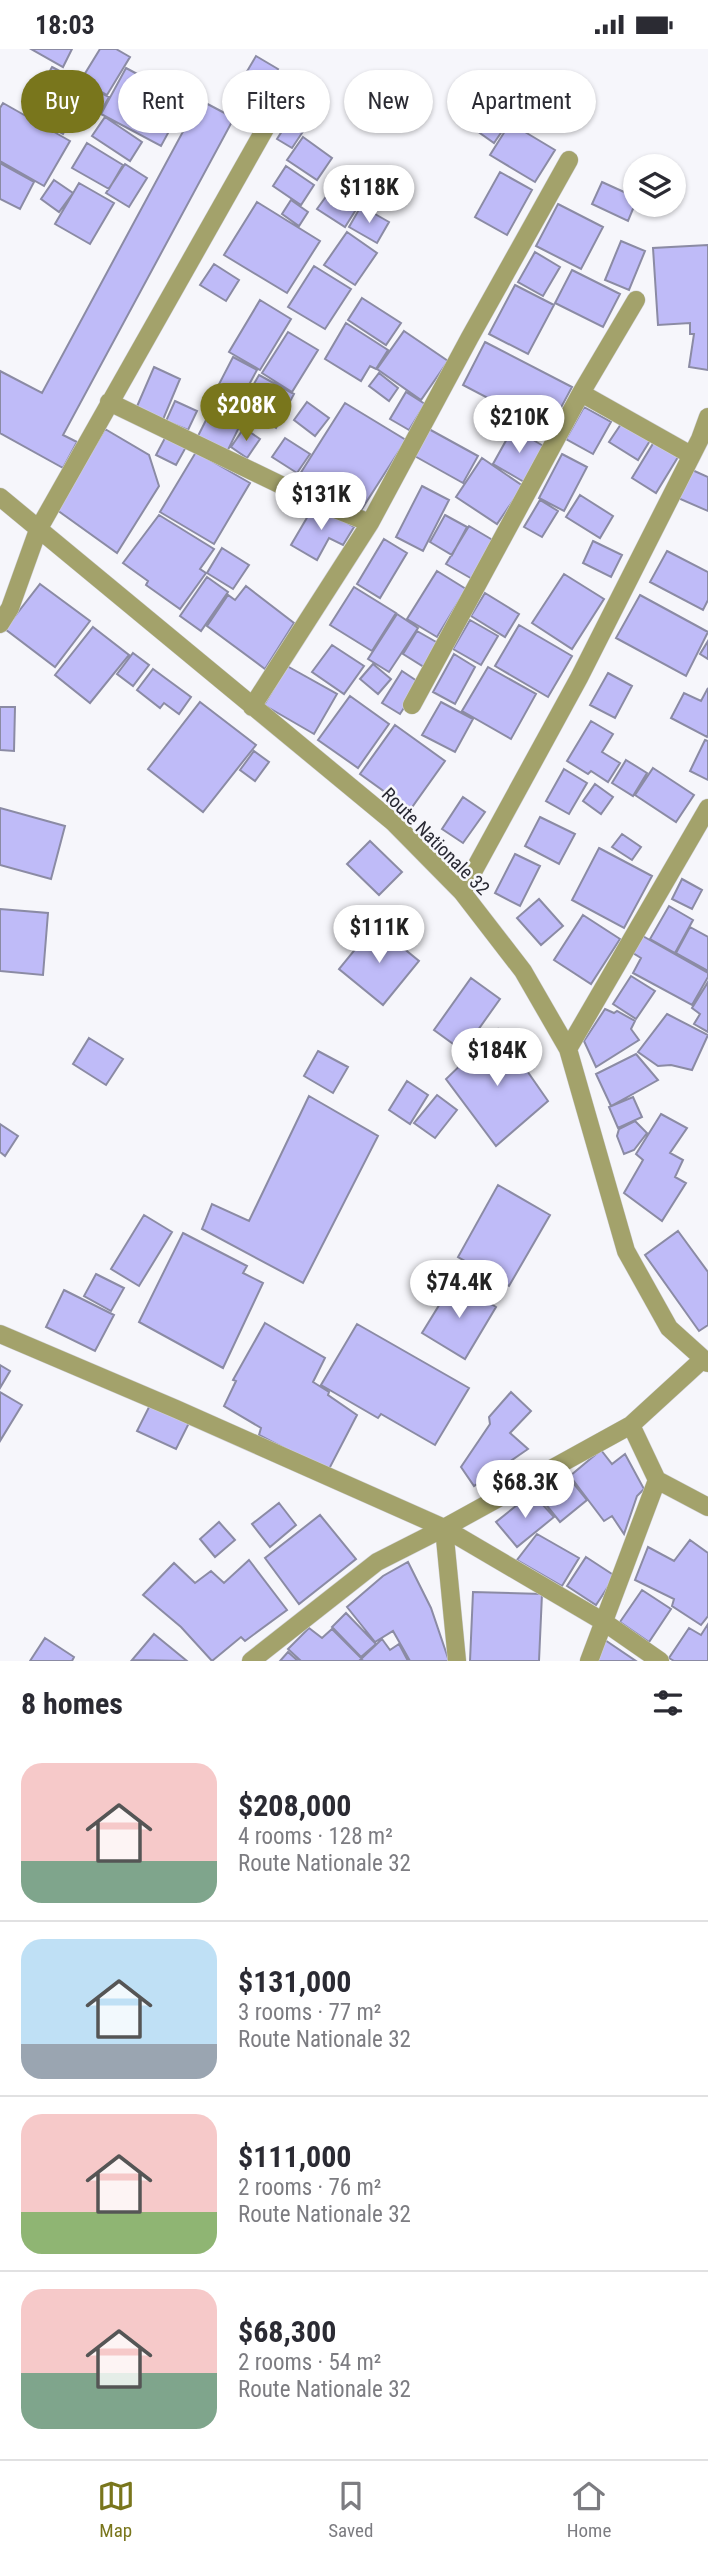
<!DOCTYPE html>
<html lang="en">
<head>
<meta charset="utf-8">
<style>
  :root { --surface:#fff; --page:#f7f7f7; --text:#2b2b33; --muted:#7c7c81; --line:#e1e1e2; --accent:#79761c }
  body { margin:0; font-family:"Roboto Condensed",sans-serif; background:var(--page); color:var(--text); height:100vh; display:flex; flex-direction:column; font-size:26px; white-space:nowrap }
  * { box-sizing:border-box; margin:0 }
  p { font-size:23px; color:var(--muted) }
  .icon { flex:none; width:38px; height:38px; fill:none; stroke:currentColor; stroke-width:2; stroke-linecap:round; stroke-linejoin:round }
  .map { position:relative; height:1612px; overflow:hidden }
  .details { display:flex; flex-direction:column; background:var(--surface); flex:1 }
  .details>* { flex:none }
  .hud { position:absolute; left:21px; top:21px; width:667px; height:63px; display:flex; gap:14px }
  .controls { position:absolute; left:623px; top:105px; display:grid; gap:14px }
  .controls a { display:grid; place-items:center; width:63px; height:63px; border-radius:50%; background:var(--surface); box-shadow:0 2px 5px #0004; font-size:35px }
  .price { position:absolute; translate:-50% -60px; padding:0 16px; border-radius:24px; background:#fff; color:#222; font-size:23px; line-height:46px; filter:drop-shadow(0 2px 4px #0008) }
  .price::after { content:''; position:absolute; left:50%; top:42px; width:21px; height:16px; margin-left:-10px; background:inherit; clip-path:polygon(0 0,100% 0,50% 100%) }
  .price.selected { background:var(--accent); color:#fff }
  ul { padding:0; list-style:none }
  li { display:flex; align-items:center; gap:21px; height:175px; padding:0 21px }
  li+li { border-top:2px solid var(--line) }
  li span { display:grid; place-items:center; flex:none; width:196px; height:140px; border-radius:21px; color:#555 }
  li>.icon { margin-inline-start:auto }
  span .icon { width:84px; height:84px; fill:#fffc; stroke-width:1 }
  li b { font-size:30px }
  h2 { display:flex; justify-content:space-between; align-items:center; height:84px; padding:0 21px; font-size:30px }
  .tag { padding:0 24px; border-radius:32px; background:var(--surface); box-shadow:0 2px 5px #0004; font-size:24px; line-height:63px }
  .tag.selected { background:var(--accent); color:#fff }
  .status { display:flex; justify-content:space-between; align-items:center; height:49px; padding:0 35px; background:var(--surface); direction:ltr }
  .status svg { height:19px; fill:currentColor }
  .menu { display:flex; justify-content:space-around; align-items:center; height:98px; border-top:2px solid var(--line); background:var(--surface); font-size:19px; color:var(--muted) }
  .menu a { display:grid; justify-items:center; gap:4px }
  .menu .selected { color:var(--accent) }
  .map>svg:first-child { display:block }
  .building { fill:#bfbbf8; stroke:#8b8ba4; stroke-width:2 }
  .lines { fill:none; stroke-linecap:round; stroke-linejoin:round }
  .minor-casing { stroke:#d1d1d7; stroke-width:19 }
  .minor { stroke:#a3a26b; stroke-width:18 }
  .labels { text-anchor:middle; stroke-width:5; stroke-linejoin:round; paint-order:stroke }
  .street-label { font-size:19px; fill:#292933; stroke:#f6f6fb }
</style>
</head>
<body>
<div class="status"><b>18:03</b><svg viewBox="0 0 49 12"><path d="M0 12V9h3v3zM5 12V6h3v6zM10 12V3h3v9zM15 12V0h3v12zM26 1h20v11H26zM47 4h2v5h-2z"/></svg></div>
<div class="map">
<svg width="708" height="1612" viewBox="0 0 708 1612">
  <rect width="100%" height="100%" fill="#f6f6fb"/>
  <!-- building -->
  <path class="building" d="M31 0H72L63 18Z
    M100 0H116L130 8 107 46 81 31Z
    M256 7 278 20 259 53 236 41Z
    M52 18 84 35 69 62 74 65 63 85 26 65Z
    M126 19 186 51 161 97 101 65Z
    M86 36 109 48 95 73 72 60Z
    M200 51 234 69 63 386 77 393 63 419 0 384V322L42 344Z
    M3 54 70 92 44 137 0 112V59Z
    M484 58 507 75 494 94 470 77Z
    M295 62 310 72 292 99 277 90Z
    M105 68 142 93 130 112 92 87Z
    M510 74 555 101 535 133 490 106Z
    M303 88 332 109 317 131 287 111Z
    M87 94 123 116 109 140 72 119Z
    M0 114 34 133 20 160 0 150Z
    M125 115 147 129 129 158 106 144Z
    M286 117 314 136 301 156 273 137Z
    M500 123 532 141 507 186 475 168Z
    M54 131 73 144 59 163 41 150Z
    M602 133 635 148V155L628 172 592 155Z
    M79 134 114 154 90 195 55 175Z
    M330 142 357 159 345 178 317 160Z
    M291 151 308 163 299 177 282 165Z
    M257 153 320 192 287 244 224 206Z
    M558 155 603 178 581 220 536 197Z
    M361 157 389 173 377 194 349 178Z
    M347 183 377 204 355 236 324 216Z
    M621 192 645 202 629 241 605 231Z
    M708 196V321L689 318 694 285H690V274L658 276 653 199Z
    M535 203 560 218 543 247 518 233Z
    M214 215 239 231 226 252 200 236Z
    M314 217 351 240 325 280 288 258Z
    M572 221 620 245 603 278 555 254Z
    M515 236 554 256 528 305 489 285Z
    M362 249 401 274 386 296 348 271Z
    M260 251 291 270 260 321 229 303Z
    M346 274 388 301 376 320 370 317 361 332 325 310Z
    M404 282 448 312 421 351 377 320Z
    M288 283 318 301 292 343 262 324Z
    M485 293 572 338 549 381 463 336Z
    M233 308 257 321 239 354 216 341Z
    M154 318 180 330 162 373 135 362Z
    M379 324 398 339 389 352 369 337Z
    M259 326 294 345 276 379 240 359Z
    M406 343 425 355 409 381 390 370Z
    M175 352 197 362 188 381 166 372Z
    M307 353 329 369 315 387 294 371Z
    M345 354 406 391 360 463 300 425Z
    M214 355 243 370 226 405 196 391Z
    M584 358 611 373 593 405 566 390Z
    M623 372 651 390 638 411 609 393Z
    M244 379 260 390 247 409 231 398Z
    M427 379 478 407 463 434 411 405Z
    M513 379 545 398 524 433 493 415Z
    M105 380 149 406 159 437 117 504 57 461Z
    M166 387 186 398 176 416 156 406Z
    M285 389 310 405 297 424 272 408Z
    M654 393 678 408 656 444 632 429Z
    M196 403 250 434 214 495 160 463Z
    M562 405 587 418 564 462 539 449Z
    M482 409 523 437 497 475 456 448Z
    M690 420 708 428V462L678 449Z
    M422 437 449 451 423 502 396 488Z
    M580 446 613 467 600 489 566 468Z
    M540 451 558 462 542 488 524 478Z
    M315 455 354 478 343 496 329 489 317 511 291 496Z
    M159 466 214 500 200 520 206 524 180 560 146 536 148 532 123 514Z
    M445 466 467 478 452 506 430 493Z
    M469 477 496 493 474 531 446 515Z
    M384 490 407 504 380 549 357 535Z
    M593 492 622 506 611 528 583 514Z
    M222 499 249 516 233 540 207 524Z
    M667 502 708 523V551L703 561 650 533Z
    M437 522 466 540 437 588 407 570Z
    M564 525 604 550 572 600 532 574Z
    M207 528 228 543 201 582 180 567Z
    M40 535 90 572 55 618 5 580Z
    M246 537 294 574 265 620 207 577 228 546 235 551Z
    M354 538 396 564 372 602 330 576Z
    M485 544 519 565 505 588 471 567Z
    M640 546 708 583 686 627 616 589Z
    M397 565 418 579 389 623 368 610Z
    M470 571 498 587 481 616 453 600Z
    M519 576 572 607 548 648 495 617Z
    M93 578 129 606 90 654 55 626Z
    M417 582 438 594 424 618 403 605Z
    M708 592V610L700 605Z
    M332 596 364 617 344 645 312 623Z
    M133 604 149 616 133 637 117 625Z
    M454 605 475 618 455 655 433 643Z
    M373 615 391 630 378 645 360 630Z
    M287 617 337 645 314 685 264 656Z
    M488 618 536 645 511 690 462 662Z
    M153 620 191 648 179 665 164 654 160 659 137 641Z
    M402 622 420 634 400 665 382 654Z
    M608 624 632 637 615 669 590 656Z
    M708 639V686L707 688 671 669 684 644 701 652Z
    M350 647 389 675 358 719 318 691Z
    M200 653 256 696 203 763 148 720Z
    M441 653 473 670 455 703 422 686Z
    M0 658H15L14 702 0 701Z
    M591 672 613 685 602 703 620 714 608 733 591 722 588 725 567 712Z
    M395 676 445 712 410 761 360 725Z
    M705 691 708 692V731L690 722Z
    M254 702 269 713 255 732 240 721Z
    M626 711 647 724 633 747 612 734Z
    M653 719 694 746 676 773 635 746Z
    M564 720 587 734 569 765 546 752Z
    M595 735 613 748 601 765 583 752Z
    M463 748 485 763 463 794 442 780Z
    M0 759 65 777 51 830 0 816Z
    M540 768 575 785 559 815 525 797Z
    M622 785 641 798 632 811 612 798Z
    M370 792 402 823 379 846 347 815Z
    M599 799 652 827 624 879 572 851Z
    M515 805 540 817 520 857 495 844Z
    M682 830 702 841 692 860 672 850Z
    M539 850 563 877 541 896 517 869Z
    M669 857 693 871 675 904 650 890Z
    M0 860 48 864 43 926 0 922Z
    M583 866 620 890 591 935 554 911Z
    M375 876 419 912 383 956 339 920Z
    M690 878 708 888V922L676 904Z
    M641 886 708 924V928L692 956 633 924 641 909 633 904Z
    M631 927 655 942 636 970 613 955Z
    M471 929 500 950 463 1002 434 981Z
    M708 933V983L694 975 700 965 692 959Z
    M605 960 614 964 617 962 635 972 631 980 639 991 596 1018 584 992Z
    M667 965 708 986 692 1021 671 1016 658 1017 638 1003Z
    M498 980 548 1052 496 1097 446 1030Z
    M89 989 123 1010 106 1036 73 1015Z
    M318 1002 348 1018 333 1044 304 1027Z
    M636 1005 658 1031 611 1057 596 1025Z
    M407 1032 428 1046 410 1075 389 1061Z
    M437 1046 457 1061 435 1089 414 1074Z
    M309 1047 378 1087 303 1234 202 1180 212 1155 249 1172Z
    M633 1048 642 1068 618 1079 609 1058Z
    M661 1065 687 1079 670 1104 683 1111 675 1128 686 1134 662 1172 624 1144 643 1111 636 1105Z
    M635 1072 647 1084 634 1101 624 1105 617 1087 619 1080Z
    M0 1075 18 1087 5 1107 0 1103Z
    M498 1136 550 1166 509 1237 458 1208Z
    M144 1166 172 1183 139 1237 111 1220Z
    M678 1182 708 1223V1276L699 1282 645 1206Z
    M183 1184 247 1217 243 1224 263 1234 223 1319 139 1273Z
    M96 1225 124 1239 111 1262 84 1247Z
    M454 1232 496 1258 465 1310 422 1284Z
    M64 1241 114 1266 95 1302 46 1278Z
    M265 1274 325 1309 313 1333 329 1343 328 1346 357 1366 328 1422 259 1386 261 1379 224 1357 236 1332 233 1331Z
    M357 1275 469 1339 435 1396 381 1365 378 1369 321 1336Z
    M0 1316 10 1322 0 1339Z
    M0 1343 22 1356 0 1392Z
    M511 1343 531 1362 510 1384 528 1400 474 1437 461 1418 490 1375 489 1368Z
    M151 1354 189 1374 176 1400 137 1382Z
    M601 1401 612 1415 625 1405 644 1440 637 1447 624 1485 612 1467 604 1472 570 1427Z
    M566 1425 587 1451 560 1473 539 1447Z
    M532 1444 554 1468 517 1498 496 1473Z
    M279 1454 296 1476 270 1498 252 1475Z
    M320 1466 356 1510 299 1555 265 1509Z
    M219 1473 235 1491 215 1508 200 1490Z
    M537 1485 579 1509 562 1537 517 1511Z
    M690 1491 708 1504V1567L701 1576 672 1557 674 1550 635 1531 648 1498 674 1512Z
    M586 1508 615 1527 596 1556 567 1537Z
    M249 1511 287 1561 245 1592 241 1588 212 1612 181 1578 143 1546 174 1514 195 1534 211 1522 224 1534Z
    M408 1513 431 1559 449 1612H410L393 1582 375 1593 347 1558 383 1527Z
    M642 1541 671 1560 649 1593 620 1573Z
    M473 1543 542 1545 539 1612H470Z
    M346 1564 376 1595 361 1608 332 1578Z
    M708 1575V1612H674L669 1609 689 1579 701 1586Z
    M309 1579 322 1589 332 1580 362 1610 359 1612H301L288 1600Z
    M154 1585 187 1612 132 1611Z
    M45 1589 74 1608 72 1612H30Z
    M382 1590 390 1601 399 1595 408 1612H359Z
    M605 1591 636 1612H596Z
    M288 1603 298 1612H280Z"/>
  <g class="lines">
    <!-- minor casing -->
    <g class="minor-casing">
      <path id="minor" d="M581 344 691 406
        M109 353 310 450 370 474
        M0 448 393 773 462 843 523 922 568 1000 626 1202 669 1279 708 1314
        M0 575 10 559 38 481 287 41
        M412 656 581 344 636 251
        M252 658 370 474 470 288 569 111
        M462 843 579 629 700 390 708 368
        M568 1000 708 759
        M0 1285 176 1360 444 1479 604 1573 660 1612
        M631 1376 657 1431 708 1458
        M251 1612 377 1513 444 1479
        M457 1612 444 1479 631 1376 702 1311
        M589 1612 657 1431"/>
    </g>
    <!-- minor -->
    <use href="#minor" class="minor"/>
  </g>
  <g class="labels">
    <!-- street labels -->
    <g class="street-label">
      <text transform="translate(436 792) rotate(45)" y="7">Route Nationale 32</text>
    </g>
  </g>
</svg>
<div class="controls">
<a><svg class="icon" aria-label="layers" viewBox="0 0 24 24"><path d="M12 4l9 5-9 5-9-5zM3 14l9 5 9-5"/></svg></a>
</div>
<b class="price" style="left:369px;top:176px">$118K</b>
<b class="price selected" style="left:246px;top:394px">$208K</b>
<b class="price" style="left:519px;top:406px">$210K</b>
<b class="price" style="left:321px;top:483px">$131K</b>
<b class="price" style="left:379px;top:916px">$111K</b>
<b class="price" style="left:497px;top:1039px">$184K</b>
<b class="price" style="left:459px;top:1271px">$74.4K</b>
<b class="price" style="left:525px;top:1471px">$68.3K</b>
<div class="hud">
<a class="tag selected">Buy</a>
<a class="tag">Rent</a>
<a class="tag">Filters</a>
<a class="tag">New</a>
<a class="tag">Apartment</a>
</div>
</div>
<section class="details">
<h2>8 homes<svg class="icon" aria-label="filters" viewBox="0 0 24 24"><path d="M4 7h16M4 17h16"/><circle cx="9" cy="7" r="2"/><circle cx="15" cy="17" r="2"/></svg></h2>
<ul>
<li><span style="background:linear-gradient(#f6c9c9 70%,#7fa58c 0)"><svg class="icon" aria-label="home" viewBox="0 0 24 24"><path d="M3 11l9-7 9 7M6 9v11h12V9"/></svg></span><div><b>$208,000</b><p>4 rooms · 128 m²</p><p>Route Nationale 32</p></div></li>
<li><span style="background:linear-gradient(#bfe0f5 75%,#9aa5b1 0)"><svg class="icon" aria-label="home" viewBox="0 0 24 24"><path d="M3 11l9-7 9 7M6 9v11h12V9"/></svg></span><div><b>$131,000</b><p>3 rooms · 77 m²</p><p>Route Nationale 32</p></div></li>
<li><span style="background:linear-gradient(#f6c9c9 70%,#8fb573 0)"><svg class="icon" aria-label="home" viewBox="0 0 24 24"><path d="M3 11l9-7 9 7M6 9v11h12V9"/></svg></span><div><b>$111,000</b><p>2 rooms · 76 m²</p><p>Route Nationale 32</p></div></li>
<li><span style="background:linear-gradient(#f6c9c9 60%,#7fa58c 0)"><svg class="icon" aria-label="home" viewBox="0 0 24 24"><path d="M3 11l9-7 9 7M6 9v11h12V9"/></svg></span><div><b>$68,300</b><p>2 rooms · 54 m²</p><p>Route Nationale 32</p></div></li>
</ul>
</section>
<nav class="menu">
<a class="selected"><svg class="icon" aria-label="map" viewBox="0 0 24 24"><path d="M3 6l6-2 6 2 6-2v14l-6 2-6-2-6 2zM9 4v14M15 6v14"/></svg>Map</a>
<a><svg class="icon" aria-label="saved" viewBox="0 0 24 24"><path d="M7 4h10v16l-5-4-5 4z"/></svg>Saved</a>
<a><svg class="icon" aria-label="home" viewBox="0 0 24 24"><path d="M3 11l9-7 9 7M6 9v11h12V9"/></svg>Home</a>
</nav>
</body>
</html>
